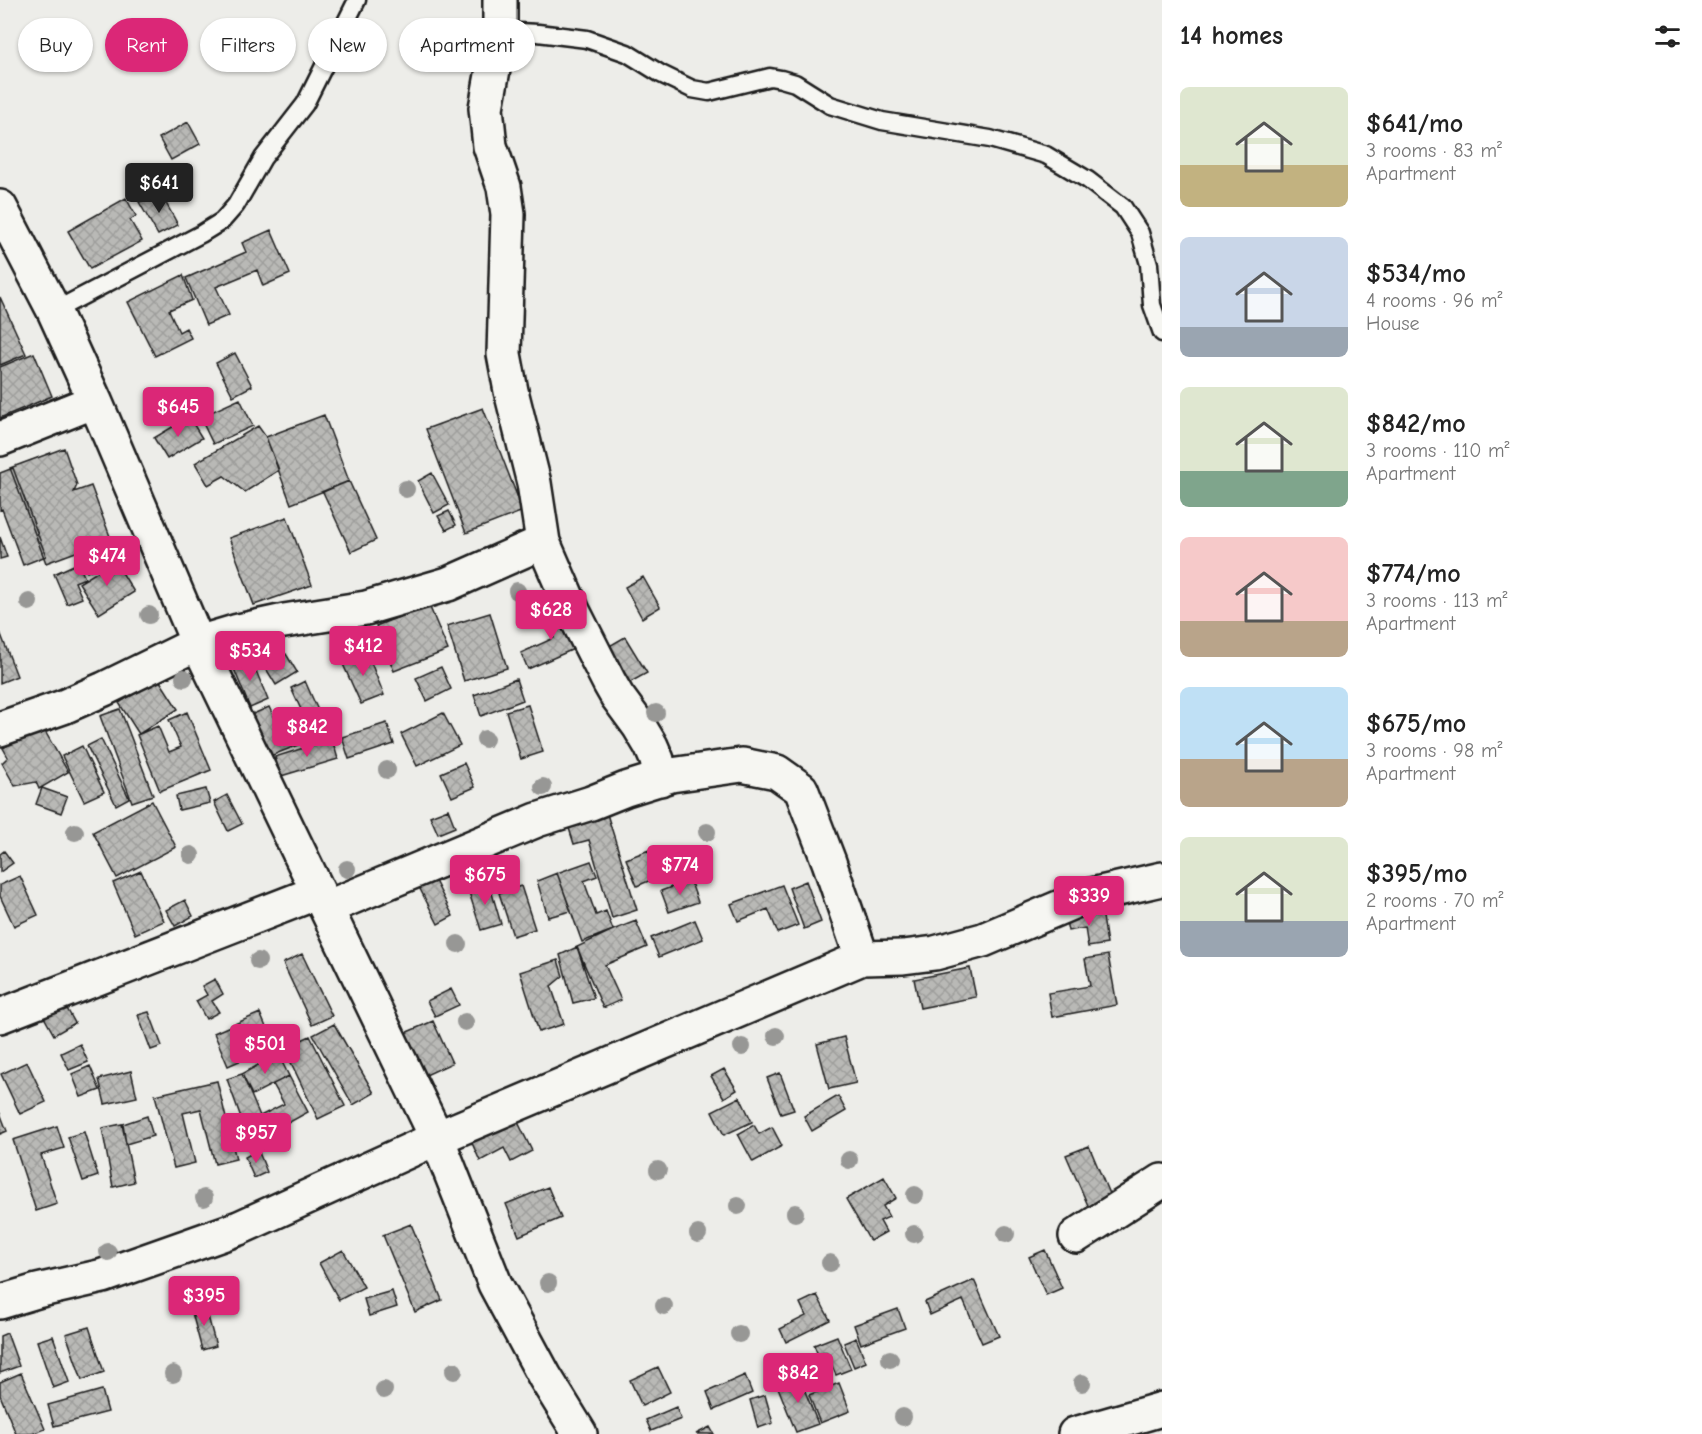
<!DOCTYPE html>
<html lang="en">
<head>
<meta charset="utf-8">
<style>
  :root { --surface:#fff; --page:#f2f2f2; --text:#222; --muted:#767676; --accent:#db2777 }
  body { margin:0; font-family:"Comic Neue",sans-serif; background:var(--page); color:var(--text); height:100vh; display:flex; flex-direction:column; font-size:22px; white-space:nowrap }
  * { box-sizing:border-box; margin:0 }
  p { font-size:20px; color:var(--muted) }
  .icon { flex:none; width:33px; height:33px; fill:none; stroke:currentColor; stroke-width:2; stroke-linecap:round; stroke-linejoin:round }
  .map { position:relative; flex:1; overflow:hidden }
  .sheet { display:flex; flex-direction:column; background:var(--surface); width:540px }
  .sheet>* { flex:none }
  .hud { position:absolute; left:18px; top:18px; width:570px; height:54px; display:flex; gap:12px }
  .price { position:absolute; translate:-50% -51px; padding:0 14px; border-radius:6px; background:var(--accent); color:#fff; font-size:20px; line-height:39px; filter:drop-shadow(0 2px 3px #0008) }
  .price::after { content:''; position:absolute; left:50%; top:36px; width:18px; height:14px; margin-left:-9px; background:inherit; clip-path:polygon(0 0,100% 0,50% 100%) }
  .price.selected { background:#222; color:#fff }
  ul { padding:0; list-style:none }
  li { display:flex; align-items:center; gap:18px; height:150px; padding:0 18px }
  li span { display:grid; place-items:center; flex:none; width:168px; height:120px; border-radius:9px; color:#555 }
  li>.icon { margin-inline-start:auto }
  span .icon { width:72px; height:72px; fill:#fffc; stroke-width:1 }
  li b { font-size:26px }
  h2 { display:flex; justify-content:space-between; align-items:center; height:72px; padding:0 18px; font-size:26px }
  .pill { padding:0 21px; border-radius:27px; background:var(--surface); box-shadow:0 2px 4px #0004; font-size:21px; line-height:54px }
  .pill.selected { background:var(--accent); color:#fff }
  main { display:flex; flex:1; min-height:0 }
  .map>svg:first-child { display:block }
  .building { fill:url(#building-cross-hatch); stroke:#1c1c1c; stroke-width:1.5 }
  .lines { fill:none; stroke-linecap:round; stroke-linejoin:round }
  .lane-casing { stroke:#1c1c1c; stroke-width:21 }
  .street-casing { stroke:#1c1c1c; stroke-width:38 }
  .lane { stroke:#f6f6f2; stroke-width:16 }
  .street { stroke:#f6f6f2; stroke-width:33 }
  .tree { fill:#979795 }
</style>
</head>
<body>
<main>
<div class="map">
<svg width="1162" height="1434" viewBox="0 0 1162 1434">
  <defs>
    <pattern id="building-cross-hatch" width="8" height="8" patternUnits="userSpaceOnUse" patternTransform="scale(1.5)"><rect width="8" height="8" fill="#b9b9b6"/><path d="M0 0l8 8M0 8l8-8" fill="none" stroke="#9e9e9c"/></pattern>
  </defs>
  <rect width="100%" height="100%" fill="#edede9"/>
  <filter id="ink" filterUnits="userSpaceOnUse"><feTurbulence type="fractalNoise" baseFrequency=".0167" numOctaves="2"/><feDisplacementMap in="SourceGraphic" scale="12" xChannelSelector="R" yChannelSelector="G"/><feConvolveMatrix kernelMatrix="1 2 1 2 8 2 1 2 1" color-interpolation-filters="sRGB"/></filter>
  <g filter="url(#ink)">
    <!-- building -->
    <path class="building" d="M188 122 200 144 171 160 159 138Z
      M161 194 178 225 158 235 139 202Z
      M126 198 136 216 130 220 142 241 90 269 68 231Z
      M271 230 290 274 263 286 257 270 216 287 229 315 206 325 186 278 246 252 242 243Z
      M183 275 192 300 169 310 179 332 186 328 191 338 155 356 128 302Z
      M0 297 26 354 0 365Z
      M34 353 52 396 0 418V367Z
      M235 353 252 386 233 396 216 363Z
      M240 399 253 426 213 444 200 417Z
      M483 408 523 511 466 533 426 429Z
      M324 415 349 481 291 504 266 437Z
      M189 417 202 438 167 459 154 438Z
      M258 426 266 437 279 470 245 492 224 476 208 485 195 463Z
      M64 448 77 485 74 492 91 486 111 539 46 563 10 468Z
      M13 468 46 556 23 565 2 509 0 510V473Z
      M432 473 449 505 434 513 418 481Z
      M349 481 376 540 351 552 323 492Z
      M449 511 456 525 446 530 438 516Z
      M287 517 312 585 254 605 229 538Z
      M0 537 7 557 0 559Z
      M106 542 115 559 87 572 79 554Z
      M115 561 134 592 99 614 79 583Z
      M78 563 85 578 75 582 82 598 67 604 54 574Z
      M643 577 660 607 642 618 625 587Z
      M429 605 448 650 394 671 376 626Z
      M557 605 576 648 528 669 521 653 554 638 542 612Z
      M490 613 507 668 464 681 447 626Z
      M0 632 17 676 0 683Z
      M625 637 647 673 627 684 606 648Z
      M366 650 384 695 361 704 342 662Z
      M286 654 297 672 276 685 265 667Z
      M250 656 268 700 250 708 232 664Z
      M441 667 451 689 427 701 416 678Z
      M158 678 178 709 139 734 119 703Z
      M516 679 523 700 481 716 474 695Z
      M305 681 328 733 268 757 251 715 269 707 280 730 305 718 291 688Z
      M528 705 543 752 521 759 506 711Z
      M120 709 153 795 132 802 100 716Z
      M187 712 211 770 160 791 137 735 158 726 169 752 181 747 169 720Z
      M443 713 460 745 417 766 401 734Z
      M387 723 394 744 349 759 342 737Z
      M42 726 68 772 39 789 36 782 15 786 2 763 8 757 3 748Z
      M101 739 129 798 116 805 87 746Z
      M332 739 338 759 281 776 275 757Z
      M82 746 104 792 84 801 62 756Z
      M464 763 475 787 452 797 441 773Z
      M42 788 67 797 61 813 36 804Z
      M206 789 210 803 179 810 176 796Z
      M227 795 242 824 228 831 214 802Z
      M152 801 176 847 117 878 93 832Z
      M448 809 455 827 438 834 430 816Z
      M607 814 637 910 612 918 589 840 574 844 568 825Z
      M649 850 660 876 637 886 626 859Z
      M4 851 13 863 0 872V854Z
      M591 861 597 876 584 881 596 915 606 911 613 930 582 942 557 873Z
      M141 871 164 921 135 934 113 883Z
      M557 873 571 911 548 917 537 881Z
      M20 876 38 915 14 926 0 896V885Z
      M433 877 453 916 438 924 418 885Z
      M690 880 698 902 669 912 661 891Z
      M806 881 821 922 804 929 789 888Z
      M489 883 501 924 481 930 468 889Z
      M782 885 798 925 778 933 768 909 738 921 731 904Z
      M521 886 535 929 513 936 499 893Z
      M185 900 193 916 175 926 166 910Z
      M1102 910 1107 944 1088 947 1085 928 1068 931 1065 916Z
      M695 920 703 939 659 957 651 938Z
      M636 921 647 947 605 965 621 1000 603 1008 577 947 613 930Z
      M577 947 594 998 573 1003 560 955Z
      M302 954 332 1016 312 1025 283 963Z
      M1108 955 1117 1005 1052 1017 1048 993 1090 986 1085 959Z
      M558 960 563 976 551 986 564 1024 539 1032 520 972Z
      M970 968 976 997 920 1008 914 979Z
      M215 979 223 994 212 1001 219 1012 206 1019 196 1001 207 995 202 986Z
      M451 989 459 1005 435 1016 427 1001Z
      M65 1005 75 1023 54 1035 44 1017Z
      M149 1012 162 1046 151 1050 138 1015Z
      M260 1013 274 1046 228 1066 214 1033Z
      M433 1021 452 1063 426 1075 405 1033Z
      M334 1024 374 1093 353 1105 313 1035Z
      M310 1036 345 1106 318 1119 284 1048Z
      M844 1037 856 1083 829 1089 817 1044Z
      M80 1044 88 1062 69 1070 61 1053Z
      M278 1054 289 1076 252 1095 242 1074Z
      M27 1062 46 1102 20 1114 1 1074Z
      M90 1066 100 1090 81 1097 72 1074Z
      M724 1069 737 1090 724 1098 711 1076Z
      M131 1071 137 1097 105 1104 99 1079Z
      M780 1073 794 1110 781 1114 767 1078Z
      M242 1074 260 1116 270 1133 251 1145 227 1079Z
      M289 1076 308 1112 270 1133 260 1116 284 1104 273 1084Z
      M217 1081 236 1159 215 1164 201 1109 183 1113 195 1163 174 1168 155 1095Z
      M838 1096 846 1111 812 1131 804 1116Z
      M740 1097 752 1122 724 1135 712 1111Z
      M0 1113 7 1131 0 1134Z
      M147 1116 153 1136 126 1144 123 1124Z
      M517 1120 532 1151 511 1162 504 1148 480 1161 472 1143Z
      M122 1124 134 1182 113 1187 102 1128Z
      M754 1125 759 1134 772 1127 782 1146 753 1162 738 1134Z
      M57 1126 64 1148 41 1155 57 1204 36 1211 13 1140Z
      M84 1132 98 1176 83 1181 68 1137Z
      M1089 1146 1112 1201 1090 1210 1066 1155Z
      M258 1150 267 1172 254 1178 245 1157Z
      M884 1177 896 1198 883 1206 889 1217 880 1221 886 1232 870 1241 846 1199Z
      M548 1187 561 1218 519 1236 506 1204Z
      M411 1224 442 1300 415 1312 383 1235Z
      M343 1250 364 1287 339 1300 319 1263Z
      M1045 1250 1062 1288 1046 1295 1029 1257Z
      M974 1280 999 1336 982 1343 963 1300 930 1315 925 1302Z
      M392 1291 397 1307 369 1316 364 1299Z
      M817 1295 830 1320 786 1342 780 1329 806 1316 800 1303Z
      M205 1305 216 1346 202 1350 191 1309Z
      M898 1309 905 1328 861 1344 854 1325Z
      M89 1327 104 1372 82 1380 66 1334Z
      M7 1333 19 1366 0 1373V1336Z
      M53 1336 69 1382 53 1388 37 1341Z
      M837 1336 851 1369 836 1375 826 1352 818 1355 814 1345Z
      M856 1338 866 1362 854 1367 844 1343Z
      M658 1367 670 1392 642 1406 630 1380Z
      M21 1373 45 1429 32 1434H16L0 1395V1382Z
      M745 1375 752 1393 714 1410 707 1392Z
      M799 1376 818 1424 796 1432 777 1385Z
      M839 1383 850 1411 820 1423 809 1395Z
      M102 1390 108 1412 54 1426 48 1405Z
      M765 1395 773 1423 758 1428 750 1400Z
      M676 1407 681 1419 651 1431 646 1420Z
      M710 1427 714 1434H696Z"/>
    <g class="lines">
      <!-- lane casing -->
      <g class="lane-casing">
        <path id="lane" d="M500 31 538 33 587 39 627 53 661 74 692 89 709 92 770 77 781 79 795 83 830 105 882 121 990 139 1046 155 1088 180 1123 207 1140 233 1149 264 1152 305 1162 333
          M54 311 201 234 222 221 236 205 263 158 305 104 357 0"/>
      </g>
      <!-- street casing -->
      <g class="street-casing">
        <path id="street" d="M500 0V31L486 108 490 146 504 187 508 214 504 354 511 391 534 483 543 542 573 611 609 682 617 696 639 726 651 746 657 760 660 779
          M0 207 54 311 95 401 198 643 437 1138 495 1284 545 1377 580 1434
          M0 439 95 401
          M0 729 63 707 104 689 198 643 238 631 284 621 366 608 448 584 543 542
          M326 908 537 820 591 803 626 789 671 775 742 765 777 772 801 789 829 862 862 958
          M0 1016 318 892
          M1076 1236 1162 1181
          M0 1302 37 1291 103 1276 239 1228 437 1138 862 958 903 957 935 953 983 940 1087 896 1162 879
          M1075 1434 1162 1409"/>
      </g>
      <!-- lane -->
      <use href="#lane" class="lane"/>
      <!-- street -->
      <use href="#street" class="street"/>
    </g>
    <!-- trees -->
    <g class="tree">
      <circle cx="406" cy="489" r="9"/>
      <circle cx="517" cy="591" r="9"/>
      <circle cx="29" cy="602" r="9"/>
      <circle cx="149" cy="615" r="9"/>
      <circle cx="184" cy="678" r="9"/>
      <circle cx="656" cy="713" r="9"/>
      <circle cx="485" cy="739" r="9"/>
      <circle cx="387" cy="770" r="9"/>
      <circle cx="543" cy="787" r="9"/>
      <circle cx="75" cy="832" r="9"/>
      <circle cx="707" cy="832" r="9"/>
      <circle cx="191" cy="855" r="9"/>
      <circle cx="347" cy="869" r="9"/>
      <circle cx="458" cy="944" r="9"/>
      <circle cx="258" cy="961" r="9"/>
      <circle cx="465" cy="1022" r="9"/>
      <circle cx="776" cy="1036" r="9"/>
      <circle cx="742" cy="1047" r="9"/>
      <circle cx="849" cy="1160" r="9"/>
      <circle cx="658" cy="1170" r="9"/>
      <circle cx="915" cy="1195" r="9"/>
      <circle cx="204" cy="1198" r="9"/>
      <circle cx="738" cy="1206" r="9"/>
      <circle cx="795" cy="1213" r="9"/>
      <circle cx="698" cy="1234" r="9"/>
      <circle cx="914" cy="1234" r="9"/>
      <circle cx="1006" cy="1234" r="9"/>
      <circle cx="108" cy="1252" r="9"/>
      <circle cx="830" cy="1263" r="9"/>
      <circle cx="548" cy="1283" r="9"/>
      <circle cx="664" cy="1306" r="9"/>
      <circle cx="739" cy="1334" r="9"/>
      <circle cx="890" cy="1359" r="9"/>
      <circle cx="454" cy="1371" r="9"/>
      <circle cx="173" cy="1374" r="9"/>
      <circle cx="1082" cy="1383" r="9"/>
      <circle cx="384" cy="1390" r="9"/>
      <circle cx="903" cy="1417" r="9"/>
    </g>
  </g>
</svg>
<b class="price selected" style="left:159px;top:214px">$641</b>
<b class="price" style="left:178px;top:438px">$645</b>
<b class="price" style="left:107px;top:587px">$474</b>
<b class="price" style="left:551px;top:641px">$628</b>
<b class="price" style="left:363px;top:677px">$412</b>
<b class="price" style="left:250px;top:682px">$534</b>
<b class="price" style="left:307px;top:758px">$842</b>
<b class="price" style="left:680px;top:896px">$774</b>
<b class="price" style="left:485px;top:906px">$675</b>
<b class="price" style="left:1089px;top:927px">$339</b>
<b class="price" style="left:265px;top:1075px">$501</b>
<b class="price" style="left:256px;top:1164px">$957</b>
<b class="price" style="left:204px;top:1327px">$395</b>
<b class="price" style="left:798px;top:1404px">$842</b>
<div class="hud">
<a class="pill">Buy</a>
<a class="pill selected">Rent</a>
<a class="pill">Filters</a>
<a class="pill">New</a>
<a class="pill">Apartment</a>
</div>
</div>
<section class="sheet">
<h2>14 homes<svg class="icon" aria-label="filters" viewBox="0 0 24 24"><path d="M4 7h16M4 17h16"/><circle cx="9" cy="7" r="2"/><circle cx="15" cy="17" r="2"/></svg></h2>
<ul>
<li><span style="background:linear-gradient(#dfe7d0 65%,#c2b280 0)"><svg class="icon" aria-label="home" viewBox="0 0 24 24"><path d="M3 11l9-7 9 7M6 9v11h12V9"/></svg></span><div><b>$641/mo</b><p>3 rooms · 83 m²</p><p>Apartment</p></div></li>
<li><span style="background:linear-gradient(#c9d6e8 75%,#9aa5b1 0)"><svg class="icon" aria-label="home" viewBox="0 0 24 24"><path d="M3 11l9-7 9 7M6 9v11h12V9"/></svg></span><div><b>$534/mo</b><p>4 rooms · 96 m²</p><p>House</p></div></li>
<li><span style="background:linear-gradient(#dfe7d0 70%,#7fa58c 0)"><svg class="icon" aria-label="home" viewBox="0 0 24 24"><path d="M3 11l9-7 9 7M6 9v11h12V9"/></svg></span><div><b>$842/mo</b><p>3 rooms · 110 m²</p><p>Apartment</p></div></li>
<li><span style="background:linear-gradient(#f6c9c9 70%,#b9a48a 0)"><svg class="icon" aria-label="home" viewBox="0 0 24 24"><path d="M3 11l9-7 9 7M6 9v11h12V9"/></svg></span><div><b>$774/mo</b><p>3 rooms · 113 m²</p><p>Apartment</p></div></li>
<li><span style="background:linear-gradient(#bfe0f5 60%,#b9a48a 0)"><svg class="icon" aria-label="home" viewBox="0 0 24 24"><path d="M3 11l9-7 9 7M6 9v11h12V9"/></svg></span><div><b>$675/mo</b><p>3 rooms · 98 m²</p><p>Apartment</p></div></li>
<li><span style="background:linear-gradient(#dfe7d0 70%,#9aa5b1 0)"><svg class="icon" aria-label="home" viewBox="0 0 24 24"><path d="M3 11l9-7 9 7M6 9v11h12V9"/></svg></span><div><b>$395/mo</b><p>2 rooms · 70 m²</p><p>Apartment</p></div></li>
</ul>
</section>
</main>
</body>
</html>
